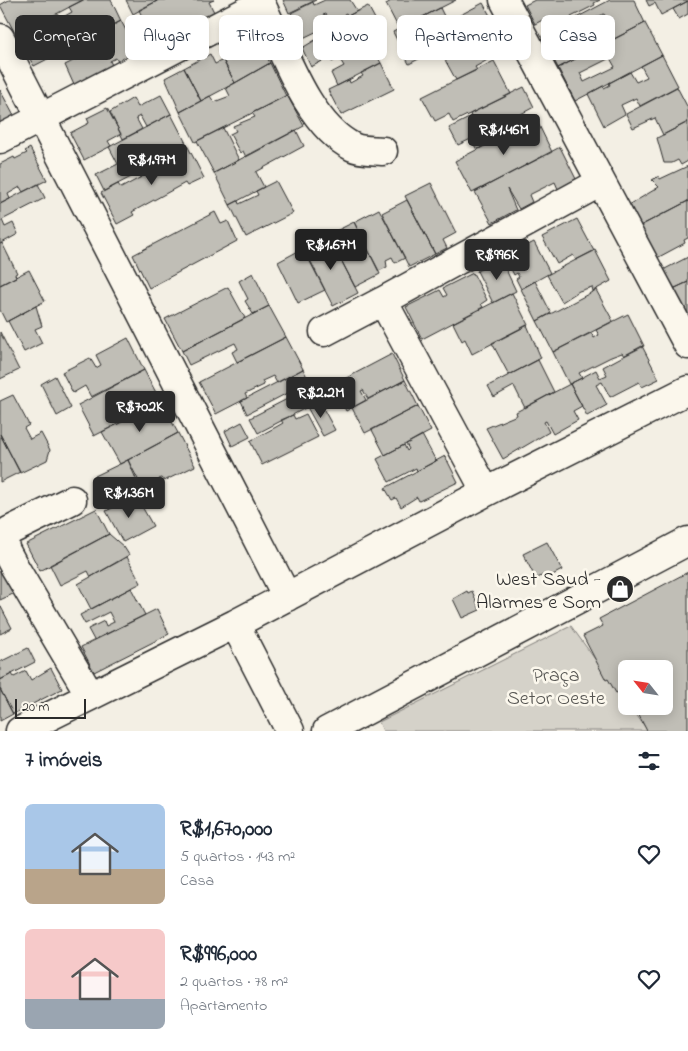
<!DOCTYPE html>
<html lang="pt">
<head>
<meta charset="utf-8">
<style>
  :root { --surface:#fff; --page:#f6f6f7; --text:#1f2937; --muted:#747a83; --accent:#2b2b2b }
  body { margin:0; font-family:"Indie Flower",sans-serif; background:var(--page); color:var(--text); height:100vh; display:flex; flex-direction:column; font-size:19px; white-space:nowrap }
  * { box-sizing:border-box; margin:0 }
  p { font-size:16px; color:var(--muted) }
  .icon { flex:none; width:28px; height:28px; fill:none; stroke:currentColor; stroke-width:2; stroke-linecap:round; stroke-linejoin:round }
  .map { position:relative; height:731px; overflow:hidden }
  .details { display:flex; flex-direction:column; background:var(--surface); flex:1 }
  .details>* { flex:none }
  .top-card { position:absolute; left:15px; top:15px; width:659px; height:45px; display:flex; gap:10px }
  .needle { width:32px; rotate:300deg }
  .tools { position:absolute; left:618px; top:660px; display:grid; gap:10px }
  .tools a { display:grid; place-items:center; width:55px; height:55px; border-radius:8px; background:var(--surface); box-shadow:0 2px 12px #0003; font-size:25px }
  .scale { position:absolute; left:15px; bottom:12px; width:71px; box-sizing:border-box; padding-left:5px; border:2px solid #2b2b2b; border-top:0; font-size:14px; line-height:18px; white-space:nowrap; color:#2b2b2b; -webkit-text-stroke:4px #fbf7ec; paint-order:stroke }
  .price { position:absolute; translate:-50% -42px; padding:0 11px; border-radius:5px; background:var(--accent); color:#fff; font-size:16px; line-height:32px; filter:drop-shadow(0 1px 2px #0008) }
  .price::after { content:''; position:absolute; left:50%; top:30px; width:15px; height:11px; margin-left:-8px; background:inherit; clip-path:polygon(0 0,100% 0,50% 100%) }
  .price.selected { background:#222; color:#fff }
  ul { padding:0; list-style:none }
  li { display:flex; align-items:center; gap:15px; height:125px; padding:0 25px }
  li span { display:grid; place-items:center; flex:none; width:140px; height:100px; border-radius:8px; color:#555 }
  li>.icon { margin-inline-start:auto }
  span .icon { width:60px; height:60px; fill:#fffc; stroke-width:1 }
  li b { font-size:21px }
  h2 { display:flex; justify-content:space-between; align-items:center; height:60px; padding:0 25px; font-size:21px }
  .tag { padding:0 18px; border-radius:8px; background:var(--surface); box-shadow:0 2px 12px #0003; font-size:18px; line-height:45px }
  .tag.selected { background:var(--accent); color:#fff }
  .map>svg:first-child { display:block }
  .green { fill:#d5d2c9; stroke:#807e7a }
  .building { fill:#c0beb6; stroke:#2b2b2b; fill-rule:evenodd }
  .lines { fill:none; stroke-linecap:round; stroke-linejoin:round }
  .minor-casing { stroke:#2b2b2b; stroke-width:31 }
  .tertiary-casing { stroke:#2b2b2b; stroke-width:31 }
  .minor { stroke:#fbf7ec; stroke-width:28 }
  .tertiary { stroke:#fbf7ec; stroke-width:28 }
  .labels { text-anchor:middle; stroke-width:5; stroke-linejoin:round; paint-order:stroke }
  .poi-label { font-size:20px; fill:#2b2b2b; stroke:#fbf7ec; text-anchor:end }
  .park-label { font-size:20px; fill:#565552; stroke:#fbf7ec }
</style>
</head>
<body>
<div class="map">
<svg width="688" height="731" viewBox="0 0 688 731">
  <rect width="100%" height="100%" fill="#f3efe4"/>
  <filter id="ink" filterUnits="userSpaceOnUse"><feTurbulence type="fractalNoise" baseFrequency=".02" numOctaves="2"/><feDisplacementMap in="SourceGraphic" scale="10" xChannelSelector="R" yChannelSelector="G"/><feConvolveMatrix kernelMatrix="1 2 1 2 8 2 1 2 1" color-interpolation-filters="sRGB"/></filter>
  <g filter="url(#ink)">
    <!-- green -->
    <path class="green" d="M571 626 626 702V706H630L648 731H383L379 722Z"/>
    <!-- building -->
    <path class="building" d="M9 0H83L16 35 0 5Z
      M83 0H111L121 21 34 66 16 35 53 16 56 21 72 12 69 7Z
      M126 0H156L157 1 133 14Z
      M159 0H214L209 2 214 12 187 26 174 20 171 22 176 31 149 45 140 28 146 25 139 10Z
      M283 0H316L289 13Z
      M325 0H350L357 11 348 16 346 13 344 14 345 17 331 24 326 14 323 15 326 27 303 38 291 13 313 2 314 5Z
      M393 0H456L399 29 386 4Z
      M535 0H600L594 3 595 5 571 17 572 20 555 29 548 17 535 24 525 5Z
      M610 0H634L645 23 558 68 542 36ZM604 14 610 25 595 33 589 21Z
      M646 0H687L688 1 661 15 655 3 649 6Z
      M688 1V14L679 19 673 9Z
      M483 3 493 21 409 64 393 32 440 8 447 22Z
      M368 6 381 30 311 67 302 48 322 36 319 30Z
      M121 21 138 52 118 62 116 58 110 61 112 65 74 85 65 65 79 58 73 46Z
      M493 21 502 37 485 46 491 58 475 67 477 70 456 80 439 49Z
      M645 23 662 55 575 101 558 68ZM610 58 615 67 584 82 580 73Z
      M254 32 270 63 235 83 218 51Z
      M367 38 381 63 337 86 331 73 344 66 339 58 332 62 330 57Z
      M210 54 215 64 223 60 235 83 201 101 184 68Z
      M662 55 678 86 640 106 636 98 621 105 625 114 604 126 588 94 603 86 604 88 610 85 609 83 630 72 636 82 647 77 641 66Z
      M494 61 511 94 453 122 449 114 435 121 422 97Z
      M270 63 286 96 195 142 180 112 210 96 214 102 230 96 226 88Z
      M381 63 394 89 341 115 328 90 349 80 350 83 363 76 361 73Z
      M184 68 201 101 180 112 165 78Z
      M524 87 534 107 519 115 524 125 477 150 471 139 458 145 449 128 471 117 470 114Z
      M677 87 688 108V122L663 135 655 118 633 128 626 114Z
      M0 90 14 116 0 123Z
      M161 95 171 114 146 127 140 116 136 118 142 129 123 139 110 112 133 98 138 107Z
      M287 95 304 126 246 157 243 151 240 153 230 134 236 131 233 126 255 117 252 113Z
      M107 108 121 134 108 141 111 146 84 160 70 133 89 123 87 118Z
      M171 114 188 147 138 173 133 163 125 167 131 177 104 191 96 175 118 164 109 147Z
      M536 119 552 152 472 193 455 161Z
      M688 122V161L681 165 678 160 672 163H664L657 138Z
      M223 128 239 160 214 173 197 141Z
      M296 130 304 146 256 172 264 187 230 205 214 173Z
      M188 147 204 178 187 186 185 183 132 212 134 215 117 224 101 193 118 184 121 188 173 160 171 155Z
      M560 147 576 179 558 189 555 182 529 195 532 202 519 209 507 189 516 210 492 223 475 192Z
      M30 148 47 180 23 192 20 187 8 194 10 199 0 204V164L14 157 15 159 27 153 25 151Z
      M688 166V201L640 226 629 205 659 187 652 180 659 176 660 179Z
      M276 181 293 213 246 237 230 205 238 201 239 204 258 195 256 191Z
      M431 183 456 233 443 240 447 248 435 254 405 196Z
      M38 184 45 198 2 220 5 227 13 223 18 234 0 244V204Z
      M407 200 435 254 409 267 382 213Z
      M688 201V238L684 240 685 243 657 258 640 226Z
      M379 209 405 258 395 263 392 257 386 260 387 267 379 271 354 222Z
      M215 212 221 224 228 221 237 241 149 288 133 255Z
      M577 219 594 251 576 260 573 255 557 264 542 237Z
      M354 222 380 274 355 287 328 235Z
      M329 236 358 293 333 306 303 248Z
      M534 242 550 273 521 289 516 279 519 277 517 273 514 275 505 257Z
      M2 243 17 273 15 274 16 277 0 285V244Z
      M304 248 325 290 298 303 278 262Z
      M595 250 611 281 593 291 592 287 579 291 562 302 547 275Z
      M688 257V282L673 289 663 270Z
      M501 259 516 291 493 303 477 271Z
      M29 270 45 301 6 322 0 310V285Z
      M253 273 269 306 253 314 245 301 248 299 239 281Z
      M473 273 487 300 481 304 483 307 422 339 406 307 440 290 444 297 447 295 443 288Z
      M535 281 551 313 537 321 521 289Z
      M688 282V318L673 289Z
      M228 287 245 318 182 351 165 319Z
      M596 290 613 321 553 352 537 321Z
      M512 293 528 325 472 354 465 339 462 341 453 323Z
      M36 306 42 326 35 329 42 343 24 352 8 321Z
      M269 306 286 337 237 362 232 352 238 349 235 343 189 365 182 351Z
      M628 314 644 346 624 356 622 353 611 357 579 373 582 378 569 384 553 352 591 333 594 338 599 335 596 330Z
      M527 325 541 358 509 375 492 343Z
      M0 332 19 370 0 379Z
      M286 337 303 369 277 383 273 376 262 381 264 385 245 394 247 398 216 414 199 382Z
      M128 338 144 370 91 397 85 386 73 393 62 372 90 358 96 368 101 365 96 355Z
      M642 346 659 379 642 387 639 382 610 397 602 382 596 385 607 405 587 416 570 384 596 370 600 378 607 375 603 367Z
      M392 354 405 380 368 399 363 390 361 391 366 400 346 411 333 385Z
      M538 360 554 392 525 408 514 386 494 397 488 386Z
      M303 369 319 401 258 433 250 418 297 394 295 389 247 414 241 401Z
      M144 370 161 402 94 436 78 405Z
      M55 376 71 408 57 416 41 384Z
      M405 380 418 406 365 433 352 408Z
      M570 384 582 406 573 411 578 420 553 434 546 421 544 422 549 432 503 459 486 428 517 415 516 412Z
      M13 395 29 425 24 428 30 439 41 433 50 450 47 460 20 473 0 434V401Z
      M319 401 335 430 323 436 307 407Z
      M161 402 178 433 120 464 102 432Z
      M418 406 431 431 385 455 372 430Z
      M306 414 318 437 262 465 250 441 276 427 283 423 281 420 293 415 295 419Z
      M242 422 250 437 232 446 225 431Z
      M178 433 195 466 164 481 162 478 159 479 161 483 144 491 128 460Z
      M0 434 20 472 0 482Z
      M422 435 436 461 417 471 416 468 389 482 377 459 404 445 407 451 409 449 406 444Z
      M445 456 458 482 419 501 417 497 401 507 396 498 392 500 385 488Z
      M128 460 142 493 109 509 93 485 99 482 95 476Z
      M136 496 153 526 123 542 106 511Z
      M96 509 109 534 40 571 26 544Z
      M109 534 124 547 129 555 91 577 88 571 60 585 50 565Z
      M547 542 562 570 545 579 543 575 536 579 523 554Z
      M127 557 141 583 91 609 78 584Z
      M0 564 15 593 0 600Z
      M688 572V731H647L634 706H664V669H626V691L625 689 616 693 608 679 606 680 583 636 603 626 599 619Z
      M131 588 145 615 94 640 88 629 104 621 106 626 114 622 109 612 85 624 80 615Z
      M467 591 468 593 472 591 480 610 462 618 453 599Z
      M0 605 12 628 0 634Z
      M157 609 169 634 94 672 81 647Z
      M28 648 35 662 0 680V662Z
      M51 668 62 689 13 714 0 689V680L12 674 14 677 26 671 31 680Z
      M0 689 13 714 0 721Z"/>
    <g class="lines">
      <!-- minor casing -->
      <g class="minor-casing">
        <path id="minor" d="M259 0C282 45 306 124 353 147 361 151 374 150 383 151
          M504 0 688 345
          M0 38 287 597
          M0 139 261 4
          M383 301 601 182
          M324 332 383 301 486 492
          M72 500 9 531 4 539 5 549 14 566 90 695
          M235 624 290 731
          M20 731 235 624 486 492 688 390"/>
      </g>
      <!-- tertiary casing -->
      <g class="tertiary-casing">
        <path id="tertiary" d="M327 731 688 541"/>
      </g>
      <!-- minor -->
      <use href="#minor" class="minor"/>
      <!-- tertiary -->
      <use href="#tertiary" class="tertiary"/>
    </g>
  </g>
  <!-- icons -->
  <defs>
    <g id="shop-disc" transform="scale(1.4375)"><circle r="9.5" fill="#2b2b2b" stroke="#fbf7ec"/><path d="M-5-2.5h2.3a2.7 3.5 0 0 1 5.4 0H5L5.5 6h-11ZM-1.5-2.5h3a1.5 2.3 0 0 0-3 0Z" fill="#fff"/></g>
  </defs>
  <g fill-rule="evenodd">
    <use href="#shop-disc" x="620" y="589"/>
  </g>
  <g class="labels">
    <!-- poi labels -->
    <g class="poi-label">
      <text x="601" y="585">West Saud -<tspan x="601" dy="23">Alarmes e Som</tspan></text>
    </g>
    <!-- park labels -->
    <g class="park-label">
      <text x="556" y="681">Praça<tspan x="556" dy="23">Setor Oeste</tspan></text>
    </g>
  </g>
</svg>
<div class="tools">
<a><svg class="needle" viewBox="-14 -14 28 28"><path d="M0-13l5 13h-10z" fill="#e53935"/><path d="M0 13l5-13h-10z" fill="#747a83"/></svg></a>
</div>
<div class="scale">20 m</div>
<b class="price" style="left:504px;top:156px">R$1.46M</b>
<b class="price" style="left:152px;top:186px">R$1.97M</b>
<b class="price selected" style="left:331px;top:271px">R$1.67M</b>
<b class="price" style="left:497px;top:281px">R$996K</b>
<b class="price" style="left:321px;top:419px">R$2.2M</b>
<b class="price" style="left:140px;top:433px">R$702K</b>
<b class="price" style="left:129px;top:519px">R$1.36M</b>
<div class="top-card">
<a class="tag selected">Comprar</a>
<a class="tag">Alugar</a>
<a class="tag">Filtros</a>
<a class="tag">Novo</a>
<a class="tag">Apartamento</a>
<a class="tag">Casa</a>
</div>
</div>
<section class="details">
<h2>7 imóveis<svg class="icon" aria-label="filters" viewBox="0 0 24 24"><path d="M4 7h16M4 17h16"/><circle cx="9" cy="7" r="2"/><circle cx="15" cy="17" r="2"/></svg></h2>
<ul>
<li><span style="background:linear-gradient(#a9c7e8 65%,#b9a48a 0)"><svg class="icon" aria-label="home" viewBox="0 0 24 24"><path d="M3 11l9-7 9 7M6 9v11h12V9"/></svg></span><div><b>R$1,670,000</b><p>5 quartos · 143 m²</p><p>Casa</p></div><svg class="icon" aria-label="heart" viewBox="0 0 24 24"><path d="M12 20l-8-8c-3-5 5-10 8-4 3-6 11-1 8 4z"/></svg></li>
<li><span style="background:linear-gradient(#f6c9c9 70%,#9aa5b1 0)"><svg class="icon" aria-label="home" viewBox="0 0 24 24"><path d="M3 11l9-7 9 7M6 9v11h12V9"/></svg></span><div><b>R$996,000</b><p>2 quartos · 78 m²</p><p>Apartamento</p></div><svg class="icon" aria-label="heart" viewBox="0 0 24 24"><path d="M12 20l-8-8c-3-5 5-10 8-4 3-6 11-1 8 4z"/></svg></li>
</ul>
</section>
</body>
</html>
